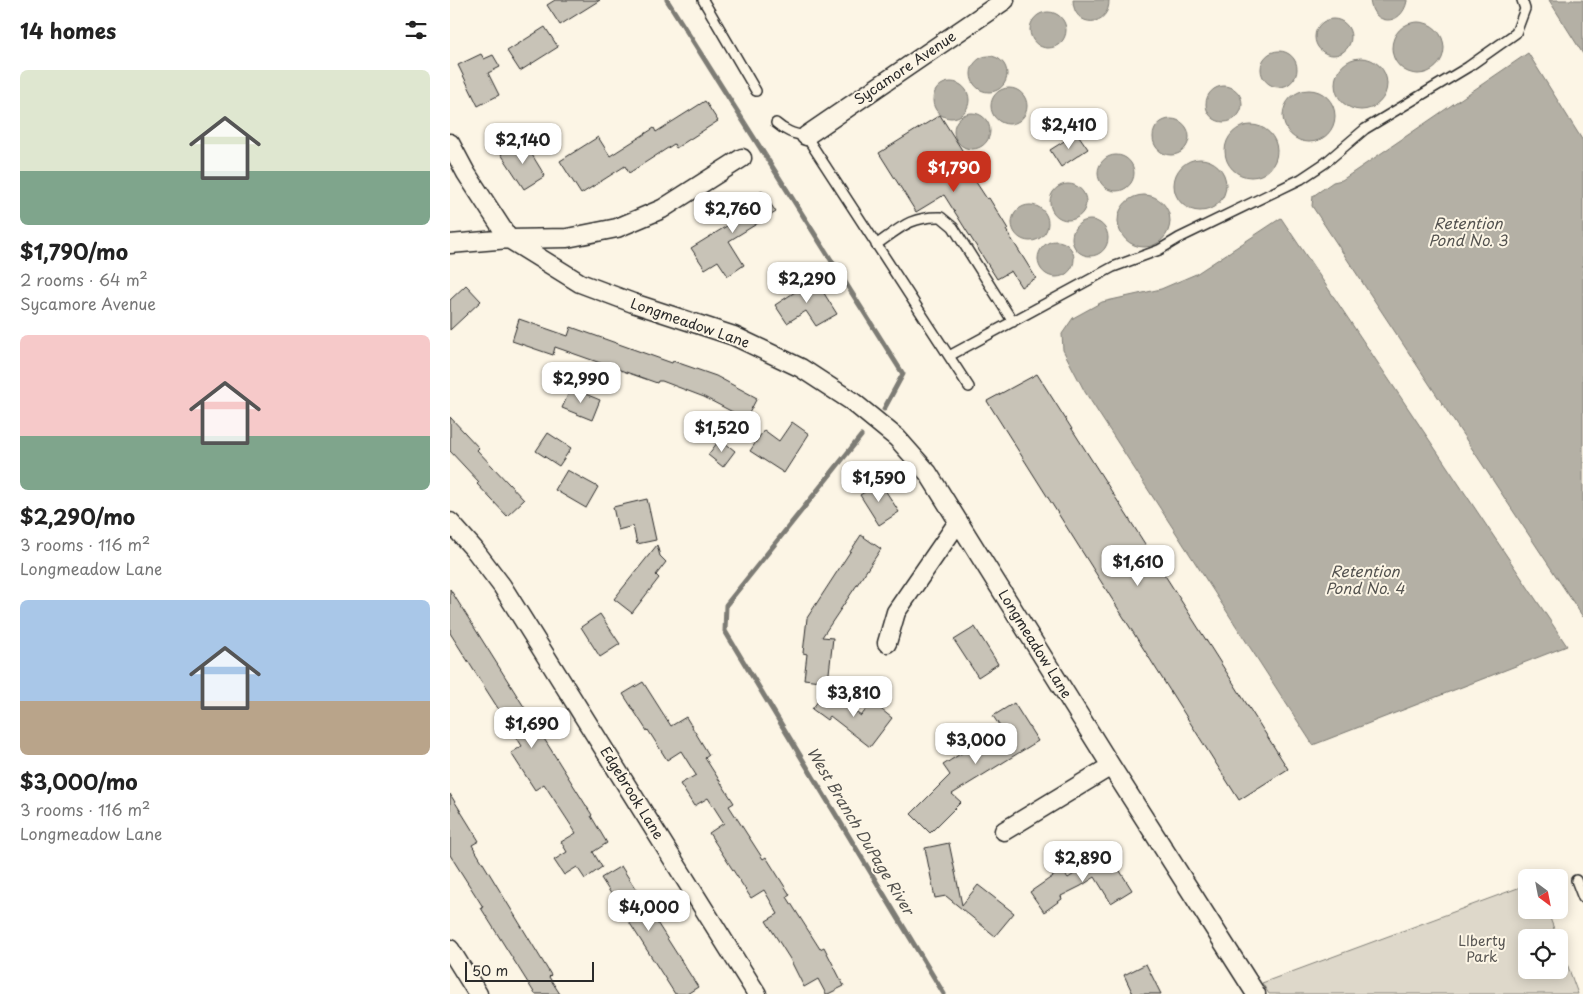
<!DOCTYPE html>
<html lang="en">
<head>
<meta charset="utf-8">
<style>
  :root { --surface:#fff; --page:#f6f6f6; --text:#222; --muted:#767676; --accent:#c8321e }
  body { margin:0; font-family:"Playpen Sans",sans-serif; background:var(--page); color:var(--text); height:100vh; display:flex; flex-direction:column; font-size:19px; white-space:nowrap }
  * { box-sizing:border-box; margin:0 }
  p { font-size:16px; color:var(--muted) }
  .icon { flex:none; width:28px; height:28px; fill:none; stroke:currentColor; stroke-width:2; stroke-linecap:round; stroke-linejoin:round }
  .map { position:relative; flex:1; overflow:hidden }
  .panel { display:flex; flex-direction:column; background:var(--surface); width:450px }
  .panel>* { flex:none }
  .needle { width:32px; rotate:148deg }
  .tools { position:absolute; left:1068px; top:869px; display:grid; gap:10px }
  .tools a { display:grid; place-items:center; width:50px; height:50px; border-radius:8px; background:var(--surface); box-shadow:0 2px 12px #0003; font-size:25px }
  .scale { position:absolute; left:15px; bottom:12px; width:129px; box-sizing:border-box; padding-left:5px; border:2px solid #2b2b2b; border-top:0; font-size:14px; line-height:18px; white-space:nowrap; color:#2b2b2b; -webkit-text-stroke:4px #fcf5e5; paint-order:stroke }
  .price { position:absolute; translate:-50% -42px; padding:0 11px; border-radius:10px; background:#fff; color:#222; font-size:16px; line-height:32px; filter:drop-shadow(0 1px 2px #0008) }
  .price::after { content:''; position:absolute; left:50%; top:30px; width:15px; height:11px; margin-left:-8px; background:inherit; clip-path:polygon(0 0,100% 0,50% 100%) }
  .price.selected { background:var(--accent); color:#fff }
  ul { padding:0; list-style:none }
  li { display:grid; align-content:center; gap:10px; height:265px; padding:0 20px }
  li span { display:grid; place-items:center; height:155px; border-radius:8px; color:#555 }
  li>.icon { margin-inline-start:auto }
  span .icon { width:90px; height:90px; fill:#fffc; stroke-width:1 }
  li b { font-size:21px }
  h2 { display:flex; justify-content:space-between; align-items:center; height:60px; padding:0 20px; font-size:21px }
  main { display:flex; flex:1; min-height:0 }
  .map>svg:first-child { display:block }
  .green { fill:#ded8ca; stroke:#84827a }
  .water { fill:#b4b0a5; stroke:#7d7b74 }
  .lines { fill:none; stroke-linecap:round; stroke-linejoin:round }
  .stream { stroke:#7d7b74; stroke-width:5 }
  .building { fill:#c8c3b7; stroke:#2b2b2b }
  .lane-casing { stroke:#2b2b2b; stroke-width:12 }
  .street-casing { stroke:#2b2b2b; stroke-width:21 }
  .lane { stroke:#fcf5e5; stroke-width:9 }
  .street { stroke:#fcf5e5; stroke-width:18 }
  .labels { text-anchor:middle; stroke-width:4; stroke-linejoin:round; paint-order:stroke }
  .street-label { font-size:14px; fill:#2b2b2b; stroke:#fcf5e5 }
  .park-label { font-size:14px; fill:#585653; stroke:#fcf5e5 }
  .water-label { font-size:15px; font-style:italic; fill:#545350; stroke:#fcf5e5 }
</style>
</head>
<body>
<main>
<section class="panel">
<h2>14 homes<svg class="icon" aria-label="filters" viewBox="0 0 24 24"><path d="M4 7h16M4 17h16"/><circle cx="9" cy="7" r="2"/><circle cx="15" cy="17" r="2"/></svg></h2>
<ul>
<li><span style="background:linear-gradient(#dfe7d0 65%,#7fa58c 0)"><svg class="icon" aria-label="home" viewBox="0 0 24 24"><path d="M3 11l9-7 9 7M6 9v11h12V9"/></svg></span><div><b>$1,790/mo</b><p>2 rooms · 64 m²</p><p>Sycamore Avenue</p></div></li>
<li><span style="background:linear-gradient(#f6c9c9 65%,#7fa58c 0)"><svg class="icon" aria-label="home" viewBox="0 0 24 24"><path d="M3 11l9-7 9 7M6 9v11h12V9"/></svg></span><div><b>$2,290/mo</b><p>3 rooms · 116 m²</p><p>Longmeadow Lane</p></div></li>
<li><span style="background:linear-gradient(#a9c7e8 65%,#b9a48a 0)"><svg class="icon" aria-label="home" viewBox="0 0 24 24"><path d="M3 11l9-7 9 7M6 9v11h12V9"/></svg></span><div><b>$3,000/mo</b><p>3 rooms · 116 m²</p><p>Longmeadow Lane</p></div></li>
</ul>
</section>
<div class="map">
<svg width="1133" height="994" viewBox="0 0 1133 994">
  <rect width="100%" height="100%" fill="#fcf5e5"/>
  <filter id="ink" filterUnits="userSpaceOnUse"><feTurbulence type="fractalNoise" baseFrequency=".02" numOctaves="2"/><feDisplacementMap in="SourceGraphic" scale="10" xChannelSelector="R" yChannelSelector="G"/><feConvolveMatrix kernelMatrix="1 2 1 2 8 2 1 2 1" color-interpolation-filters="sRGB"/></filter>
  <g filter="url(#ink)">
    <!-- green -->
    <path class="green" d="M1076 885V910H1097L1107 937 1076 938V970H1109V942L1128 994H819L812 983Z"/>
    <!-- water -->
    <path class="water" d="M623 0H659C660 28 623 29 623 0Z
      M920 0H957V1C952 27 922 26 920 0Z
      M1099 0H1133V54Z
      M580 30a18 18 0 1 1 36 0a18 18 0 1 1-36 0Z
      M865 37a18 18 0 1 1 36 0a18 18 0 1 1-36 0Z
      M942 48a26 26 0 1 1 52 0a26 26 0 1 1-52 0Z
      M811 69a18 18 0 1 1 36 0a18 18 0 1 1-36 0Z
      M1078 53 1133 141V617L862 206 863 196 883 182 892 180Z
      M521 74a18 18 0 1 1 36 0a18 18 0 1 1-36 0Z
      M885 84a26 26 0 1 1 52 0a26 26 0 1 1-52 0Z
      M483 100a18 18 0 1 1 36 0a18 18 0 1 1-36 0Z
      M756 104a18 18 0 1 1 36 0a18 18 0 1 1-36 0Z
      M541 106a18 18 0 1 1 36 0a18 18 0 1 1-36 0Z
      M833 116a26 26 0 1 1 52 0a26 26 0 1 1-52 0Z
      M504 131a18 18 0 1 1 36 0a18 18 0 1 1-36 0Z
      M703 137a18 18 0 1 1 36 0a18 18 0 1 1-36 0Z
      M775 151a26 26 0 1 1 52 0a26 26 0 1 1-52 0Z
      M648 173a18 18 0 1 1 36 0a18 18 0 1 1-36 0Z
      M724 185a26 26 0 1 1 52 0a26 26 0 1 1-52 0Z
      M600 202a18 18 0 1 1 36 0a18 18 0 1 1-36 0Z
      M668 221a26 26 0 1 1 52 0a26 26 0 1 1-52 0Z
      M562 223a18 18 0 1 1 36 0a18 18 0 1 1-36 0Z
      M831 218 1117 646 863 745 635 392 613 350 612 334 623 318 652 302 711 289 746 274Z
      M622 238a18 18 0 1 1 36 0a18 18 0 1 1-36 0Z
      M588 259a18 18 0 1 1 36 0a18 18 0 1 1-36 0Z"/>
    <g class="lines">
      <!-- stream -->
      <path class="stream" d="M217 0 453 374 434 409
        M411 436 276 605 275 631 494 994"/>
    </g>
    <!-- building -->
    <path class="building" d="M105 0H150L110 25 97 5Z
      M95 27 108 47 70 71 57 51Z
      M31 54 34 59 43 55 50 67 38 73 49 95 28 106 8 65Z
      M255 101 268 121 226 148 224 144 179 173 175 166 131 194 110 161 148 137 160 156 204 128 206 132Z
      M490 115 527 174 522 176 537 199 539 198 558 229 556 230 586 278 571 287 561 271 547 279 494 195 466 212 429 153Z
      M627 133 638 149 611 167 600 150Z
      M73 140 95 176 74 189 51 154Z
      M312 191 326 212 279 241 294 265 278 276 268 261 255 269 241 248 280 224 274 215Z
      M365 279 387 314 366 326 356 311 337 323 325 305Z
      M16 285 31 301 0 330V300Z
      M69 319 118 336 121 327 222 363 223 361 266 376 307 398 296 419 254 397 212 381H208L207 383 105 347 103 355 62 341Z
      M587 374 838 769 789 800 537 401Z
      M121 388 150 400 142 420 112 408Z
      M0 417 29 448 27 450 74 500 57 516 27 484 29 482 0 451Z
      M342 422 359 434 334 473 300 451 314 430 329 441Z
      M98 433 121 448 109 466 86 451Z
      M270 439 285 451 273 467 258 455Z
      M117 470 148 487 136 508 105 490Z
      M430 482 449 512 429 525 410 495Z
      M197 499 206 540 187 544 183 526 168 530 163 507Z
      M411 535 431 549 372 637 383 638 378 682 354 679 357 654 353 653 357 618Z
      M207 545 210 556 216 562 206 575 209 578 182 613 164 599Z
      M0 589 142 815 141 816 157 843 143 852 152 867 135 879 127 867 114 875 104 860 117 852 111 842 126 833 94 784 85 790 61 753 72 746 0 633Z
      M150 614 170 644 150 657 131 627Z
      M525 627 548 664 528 677 504 640Z
      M193 682 221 726 236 717 259 755 255 758 284 803 279 806 313 859 316 857 340 895 337 897 370 949 374 947 394 986 378 994H376L368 979 354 987 340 959 316 921 328 914 314 890 301 898 259 833 274 823 258 798 244 806 230 784 246 775 231 751 217 760 198 730 197 731 173 694Z
      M376 691 411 716 422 702 442 718 420 747 380 716 377 720 362 709Z
      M564 703 588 741 502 794 511 802 480 833 461 814 500 775 493 765 551 728 543 716Z
      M0 794 29 841 22 845 101 975 99 977 110 994H85L31 908 33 907 0 855Z
      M499 843 512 905 528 885 564 913 545 936 496 896 485 898 475 848Z
      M658 852 682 890 661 903 645 877 631 886 611 896 612 899 594 912 580 892 612 870 618 878Z
      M171 866 248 987 237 994H225L151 878Z
      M696 964 711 994H683L674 975Z"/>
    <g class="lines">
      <!-- lane casing -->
      <g class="lane-casing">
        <path id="lane" d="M253 0 306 91
          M326 123C335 131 343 134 356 136L519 387
          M426 245C450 228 461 216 491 217L503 227 563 322
          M499 356 663 267 709 250 729 238 851 179 875 163 915 129 1018 67 1066 33 1075 9 1072 0
          M1126 880 1133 898"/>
      </g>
      <!-- street casing -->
      <g class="street-casing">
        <path id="street" d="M356 136 555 0
          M0 143 16 173 59 239 130 283 183 303 284 336 351 368 403 402 447 438 478 473 661 766 806 994
          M0 244 59 239 117 238 167 228 212 209 292 158
          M0 522 24 549 52 586 307 994
          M437 643 446 612 508 522
          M554 831 661 766
          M0 949 28 994"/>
      </g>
      <!-- lane -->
      <use href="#lane" class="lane"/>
      <!-- street -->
      <use href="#street" class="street"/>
    </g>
  </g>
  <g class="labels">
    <!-- street labels -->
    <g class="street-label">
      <text transform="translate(455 68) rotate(-34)" y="5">Sycamore Avenue</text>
      <text transform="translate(240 323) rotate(19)" y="5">Longmeadow Lane</text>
      <text transform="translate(585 644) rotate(58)" y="5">Longmeadow Lane</text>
      <text transform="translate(182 793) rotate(58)" y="5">Edgebrook Lane</text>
    </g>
    <!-- park labels -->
    <g class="park-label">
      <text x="1032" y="946">LIberty<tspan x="1032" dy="16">Park</tspan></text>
    </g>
    <!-- water labels -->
    <g class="water-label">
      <text x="1018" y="229">Retention<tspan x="1018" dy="17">Pond No. 3</tspan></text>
      <text x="915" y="577">Retention<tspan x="915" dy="17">Pond No. 4</tspan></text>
      <text transform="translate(410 831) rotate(59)" y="5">West Branch DuPage River</text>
    </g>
  </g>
</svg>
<div class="tools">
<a><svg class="needle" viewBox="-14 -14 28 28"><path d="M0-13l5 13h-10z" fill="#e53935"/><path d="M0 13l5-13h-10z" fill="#767676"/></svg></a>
<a><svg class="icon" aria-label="locate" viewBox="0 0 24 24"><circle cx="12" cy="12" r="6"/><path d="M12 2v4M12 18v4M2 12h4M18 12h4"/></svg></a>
</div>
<div class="scale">50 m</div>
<b class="price" style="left:619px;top:150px">$2,410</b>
<b class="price" style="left:73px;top:165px">$2,140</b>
<b class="price selected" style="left:504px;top:193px">$1,790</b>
<b class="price" style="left:283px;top:234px">$2,760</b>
<b class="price" style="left:357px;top:304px">$2,290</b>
<b class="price" style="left:131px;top:404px">$2,990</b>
<b class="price" style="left:272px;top:453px">$1,520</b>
<b class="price" style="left:429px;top:503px">$1,590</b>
<b class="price" style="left:688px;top:587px">$1,610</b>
<b class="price" style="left:404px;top:718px">$3,810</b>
<b class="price" style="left:82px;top:749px">$1,690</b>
<b class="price" style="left:526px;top:765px">$3,000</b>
<b class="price" style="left:633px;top:883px">$2,890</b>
<b class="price" style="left:199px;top:932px">$4,000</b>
</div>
</main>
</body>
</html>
